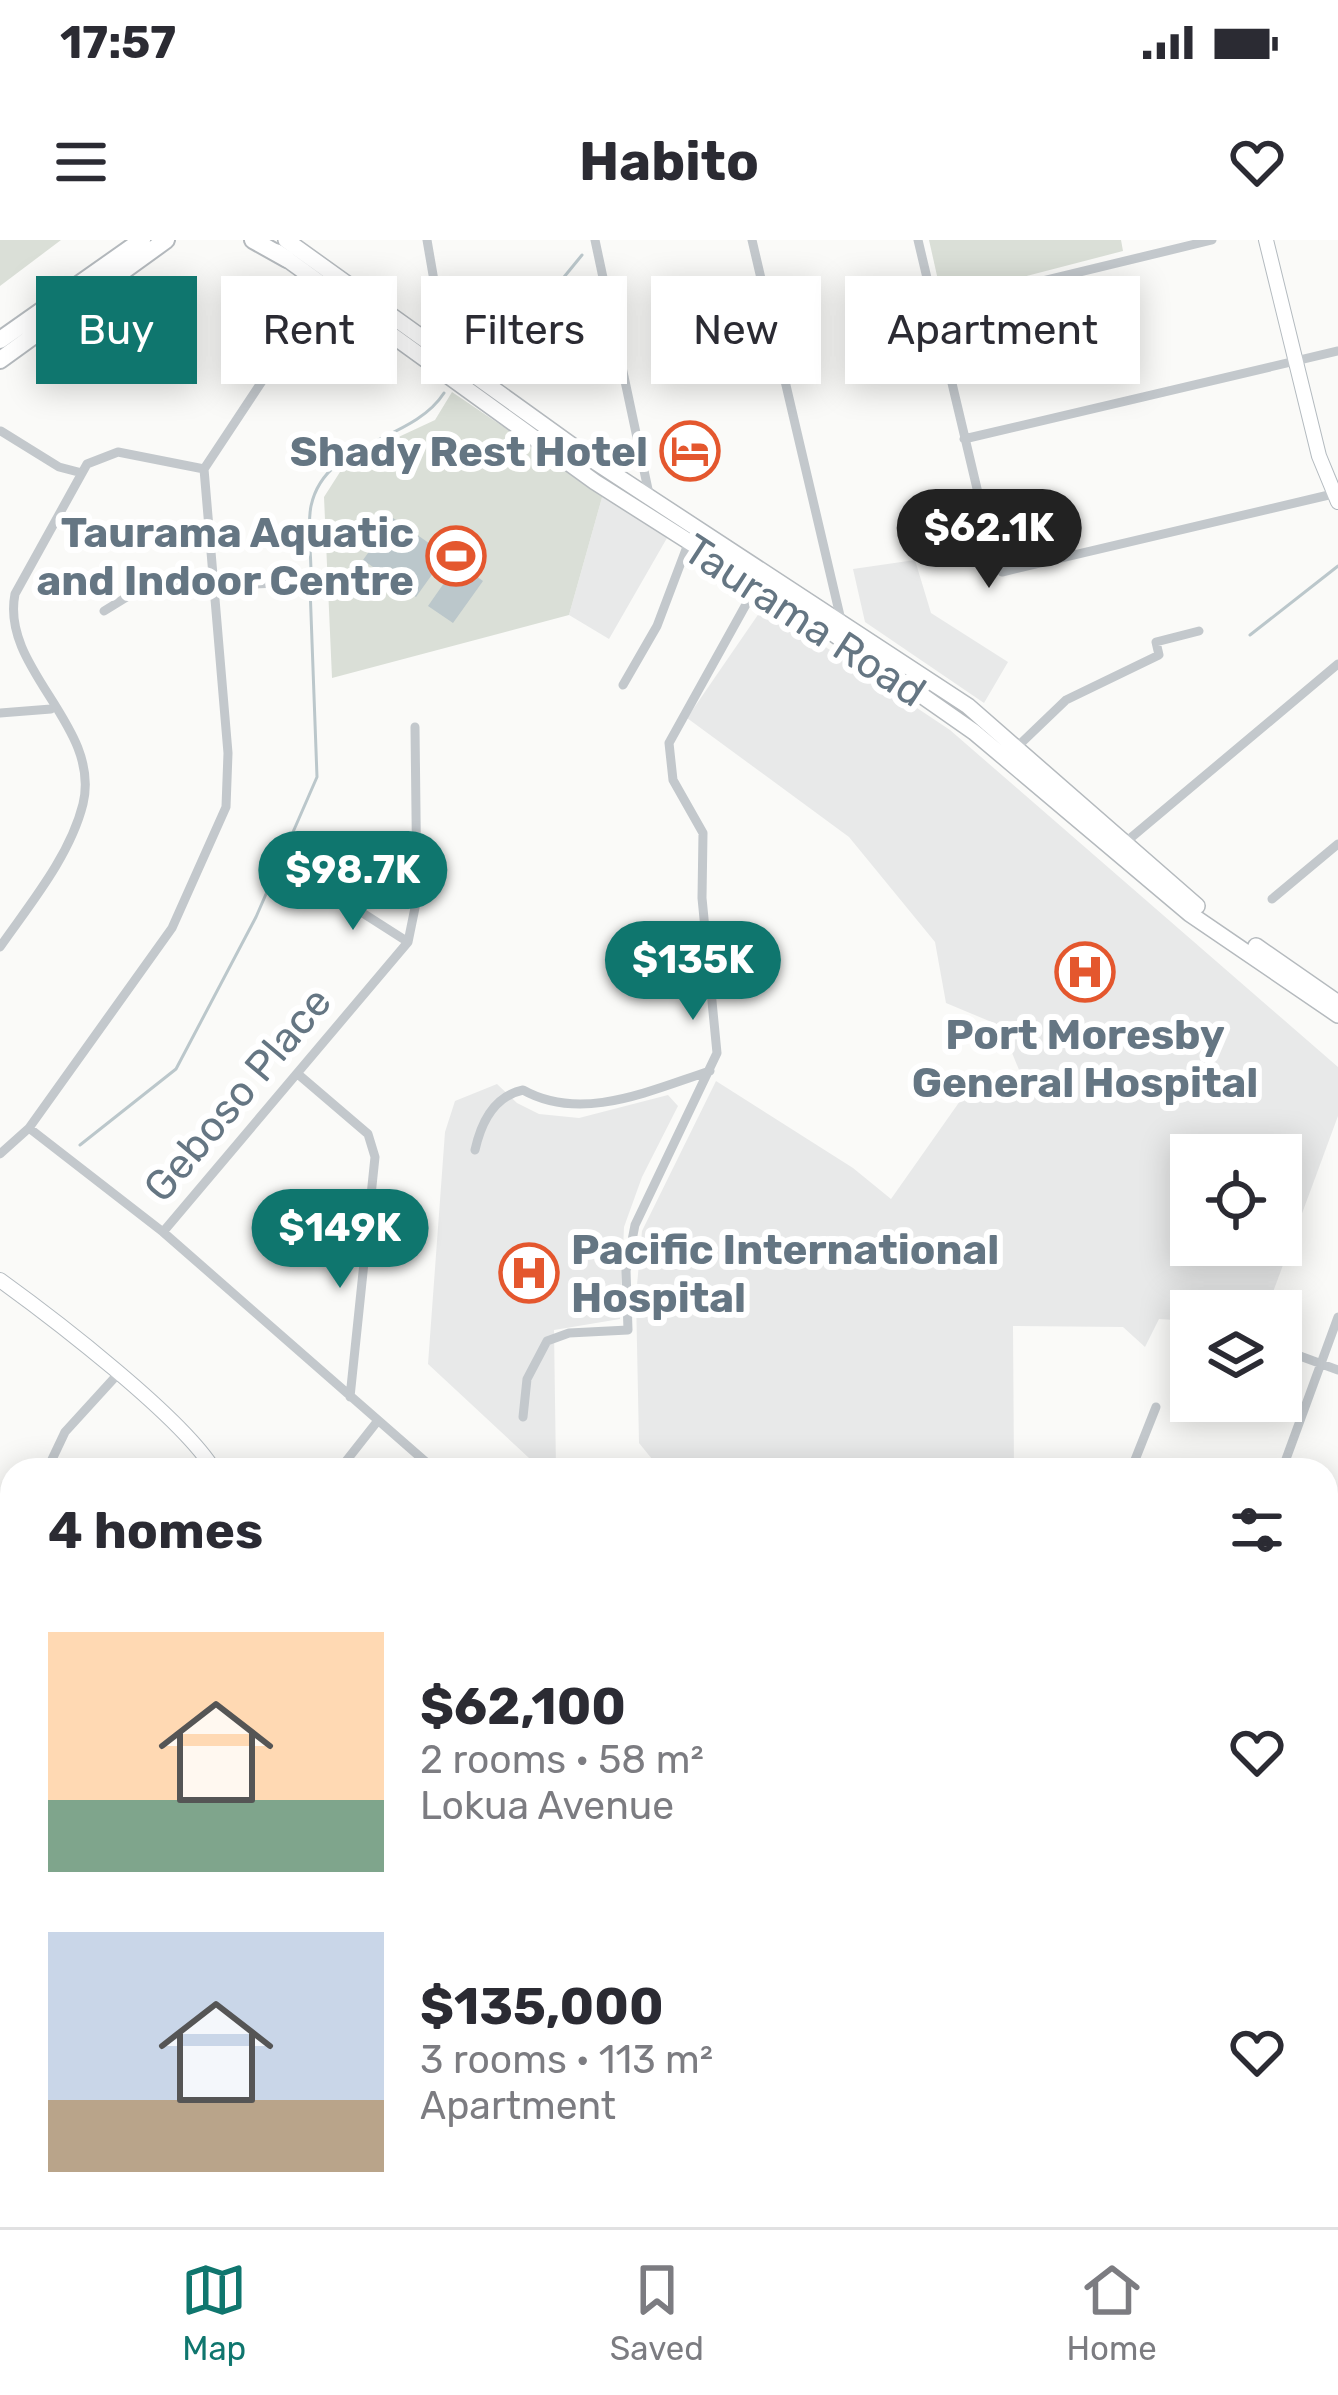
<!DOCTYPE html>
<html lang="en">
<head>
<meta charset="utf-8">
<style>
  :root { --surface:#fff; --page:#f7f7f7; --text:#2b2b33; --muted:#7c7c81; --line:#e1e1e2; --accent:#0f766e }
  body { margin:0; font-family:Rubik,sans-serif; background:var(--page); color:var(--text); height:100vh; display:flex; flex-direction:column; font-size:45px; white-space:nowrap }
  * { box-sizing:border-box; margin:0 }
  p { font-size:39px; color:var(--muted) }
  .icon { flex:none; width:66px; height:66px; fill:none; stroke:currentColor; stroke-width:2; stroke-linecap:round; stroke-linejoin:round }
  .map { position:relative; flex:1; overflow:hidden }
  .details { position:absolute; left:0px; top:1218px; width:1338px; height:771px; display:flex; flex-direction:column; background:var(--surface); border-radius:36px 36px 0 0; box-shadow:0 6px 30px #0003 }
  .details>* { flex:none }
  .top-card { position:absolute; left:36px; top:36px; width:1266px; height:108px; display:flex; gap:24px }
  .controls { position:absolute; left:1170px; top:894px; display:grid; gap:24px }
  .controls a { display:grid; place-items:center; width:132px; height:132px; border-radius:0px; background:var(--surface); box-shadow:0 6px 30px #0003; font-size:60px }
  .price { position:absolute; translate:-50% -102px; padding:0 27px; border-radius:42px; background:var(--accent); color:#fff; font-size:39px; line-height:78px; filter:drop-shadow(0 3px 6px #0008) }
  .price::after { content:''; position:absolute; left:50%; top:72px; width:36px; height:27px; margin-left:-18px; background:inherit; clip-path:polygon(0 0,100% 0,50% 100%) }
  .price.on { background:#222; color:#fff }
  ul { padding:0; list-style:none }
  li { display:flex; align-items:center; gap:36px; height:300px; padding:0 48px }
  li span { display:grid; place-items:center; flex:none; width:336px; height:240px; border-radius:0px; color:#555 }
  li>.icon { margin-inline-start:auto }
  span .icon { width:144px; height:144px; fill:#fffc; stroke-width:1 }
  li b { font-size:51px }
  h2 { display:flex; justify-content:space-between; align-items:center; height:144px; padding:0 48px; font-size:51px }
  .tag { padding:0 42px; border-radius:0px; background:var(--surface); box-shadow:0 6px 30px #0003; font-size:42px; line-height:108px }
  .tag.on { background:var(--accent); color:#fff }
  .status { display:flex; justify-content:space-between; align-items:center; height:84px; padding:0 60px; background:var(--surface); direction:ltr }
  .status svg { height:33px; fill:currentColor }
  header { display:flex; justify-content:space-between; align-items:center; height:156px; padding:0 48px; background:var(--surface); font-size:54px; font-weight:700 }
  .menu { display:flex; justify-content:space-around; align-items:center; height:168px; border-top:3px solid var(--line); background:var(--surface); font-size:33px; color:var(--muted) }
  .menu a { display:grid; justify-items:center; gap:6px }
  .menu .on { color:var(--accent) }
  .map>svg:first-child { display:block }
  .built { fill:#e8e9e9; fill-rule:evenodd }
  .green { fill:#dadfd7 }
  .water { fill:#bbc7cb }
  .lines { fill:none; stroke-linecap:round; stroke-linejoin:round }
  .stream { stroke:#bbc7cb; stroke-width:3 }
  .secondary-casing { stroke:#b3babf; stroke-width:16 }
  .primary-casing { stroke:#b5babe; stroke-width:18 }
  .highway-casing { stroke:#b4b9bd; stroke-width:20 }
  .street { stroke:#c3c8cc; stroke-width:9 }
  .secondary { stroke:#fff; stroke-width:14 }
  .primary { stroke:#fff; stroke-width:15 }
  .highway { stroke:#fff; stroke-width:16 }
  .labels { text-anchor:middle; stroke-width:12; stroke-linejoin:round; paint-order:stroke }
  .poi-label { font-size:42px; font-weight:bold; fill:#657683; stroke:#fff; text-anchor:end }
  .street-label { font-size:42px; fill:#657683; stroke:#fff }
</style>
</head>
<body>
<div class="status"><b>17:57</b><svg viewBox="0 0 49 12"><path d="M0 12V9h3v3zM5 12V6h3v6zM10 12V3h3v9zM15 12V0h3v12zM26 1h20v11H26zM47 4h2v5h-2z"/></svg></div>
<header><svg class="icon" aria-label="menu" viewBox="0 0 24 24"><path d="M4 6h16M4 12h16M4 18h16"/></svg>Habito<svg class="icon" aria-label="heart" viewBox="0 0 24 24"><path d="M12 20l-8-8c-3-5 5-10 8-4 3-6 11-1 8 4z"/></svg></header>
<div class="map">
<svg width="1338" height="1987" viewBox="0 0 1338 1987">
  <rect width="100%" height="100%" fill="#fafaf8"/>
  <!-- built -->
  <path class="built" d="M603 254 667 298 609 399 569 375Z
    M915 320 931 373 1008 422 984 463 865 382 853 329Z
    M764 366 950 490 1338 827V876L1266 1071H1191V1081L1159 1079 1145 1107 1123 1087 1013 1086 1014 1230H661L639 1203 636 1056 642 991 716 841 853 928 891 959 960 861 1024 842 1001 786 946 763 935 702 849 597 687 478ZM1191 915H1281V1005H1191Z
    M497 844 517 863 539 874 579 878 668 855 678 866 642 937 624 987 620 1079 554 1090 556 1230H542L428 1124 445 892 455 861Z"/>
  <!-- green -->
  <path class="green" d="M0 0H61L0 46Z
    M929 0H1121L1123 11 942 58Z
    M452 152 603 254 569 375 332 438 324 257 347 221 435 180Z"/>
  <!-- water -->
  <path class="water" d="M393 278 446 315 416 357 363 320Z
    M458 323 483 341 453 383 428 366Z"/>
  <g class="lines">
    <!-- stream -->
    <path class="stream" d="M470 122 524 86 582 15
      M311 333C311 312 307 286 311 266 325 200 412 203 444 153
      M1250 395 1338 326
      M80 905 176 829 256 677 317 537 310 347"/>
    <!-- secondary casing -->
    <g class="secondary-casing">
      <path id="secondary" d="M1266 0 1319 216 1338 262
        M0 1040C54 1079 182 1177 214 1230
        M1326 1698H1338"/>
    </g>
    <!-- primary casing -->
    <g class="primary-casing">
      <path id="primary" d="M286 0 591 219 968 466 1197 666
        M277 12 595 242 831 392 974 492 1190 674 1338 775
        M1256 706 1338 763"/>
    </g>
    <!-- highway casing -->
    <g class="highway-casing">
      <path id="highway" d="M253 0 287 19
        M0 100 142 0
        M0 120 166 0"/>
    </g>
    <!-- street -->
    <path class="street" d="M427 0 447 116 445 136
      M595 0 649 254
      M752 0 841 380
      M918 0 993 316 1002 332 1333 254
      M935 67 1212 0
      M73 71 112 126
      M1 191 59 227 82 233
      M964 199 1338 111
      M104 371 130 355 155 348 327 341
      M623 445 657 386 688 304
      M0 473 51 469
      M1018 506 1066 460 1159 415 1156 402 1199 391
      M1127 601 1338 424
      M322 647 408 702
      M1272 659 1338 604
      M0 707C30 664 70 616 83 564 102 486 0 429 15 354L87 224 118 212 204 229
      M299 835 368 894 375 917 350 1157
      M29 888 163 992 435 1230
      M475 910C481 883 494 856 523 850 582 883 651 850 710 831
      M0 914 29 888 172 688 226 567 228 513 204 229 323 49
      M163 992 408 702 417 658 415 487
      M1281 1109 1338 1130
      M523 1177 527 1139 547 1101 569 1093 628 1090 626 1031 635 985 717 813 702 658 703 593 673 540 669 503 759 341
      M47 1230 65 1192 117 1135
      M339 1230 376 1183
      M1131 1230 1156 1167
      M1282 1230 1338 1077
      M0 1291 12 1285
      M1326 1426 1338 1431
      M1326 1477 1338 1444
      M0 1560 12 1520
      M0 1611 12 1668
      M1326 1858H1338
      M1065 1982 1066 1977"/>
    <!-- secondary -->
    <use href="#secondary" class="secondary"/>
    <!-- primary -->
    <use href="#primary" class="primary"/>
    <!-- highway -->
    <use href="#highway" class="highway"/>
  </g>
  <!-- icons -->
  <defs>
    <g id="hotel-ring" transform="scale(3)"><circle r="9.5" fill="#fff" stroke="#e4572e" stroke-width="1.5"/><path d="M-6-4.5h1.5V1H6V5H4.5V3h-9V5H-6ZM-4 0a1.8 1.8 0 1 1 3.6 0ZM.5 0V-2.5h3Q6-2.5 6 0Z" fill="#e4572e"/></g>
    <g id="stadium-ring" transform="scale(3)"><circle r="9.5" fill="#fff" stroke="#e4572e" stroke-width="1.5"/><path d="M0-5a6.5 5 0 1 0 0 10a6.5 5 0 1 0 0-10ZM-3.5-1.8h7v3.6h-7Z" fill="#e4572e"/></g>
    <g id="hospital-ring" transform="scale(3)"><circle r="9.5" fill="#fff" stroke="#e4572e" stroke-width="1.5"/><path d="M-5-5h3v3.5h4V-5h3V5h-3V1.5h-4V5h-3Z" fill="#e4572e"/></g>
  </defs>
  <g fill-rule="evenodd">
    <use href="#hotel-ring" x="690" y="211"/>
    <use href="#stadium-ring" x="456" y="316"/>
    <use href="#hospital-ring" x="1085" y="732"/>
    <use href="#hospital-ring" x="529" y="1033"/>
  </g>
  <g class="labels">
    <!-- poi labels -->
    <g class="poi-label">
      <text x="648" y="226">Shady Rest Hotel</text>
      <text x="414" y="307">Taurama Aquatic<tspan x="414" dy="48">and Indoor Centre</tspan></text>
      <text x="1085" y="809" text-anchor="middle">Port Moresby<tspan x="1085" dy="48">General Hospital</tspan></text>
      <text x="571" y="1024" text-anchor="start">Pacific International<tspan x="571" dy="48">Hospital</tspan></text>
    </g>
    <!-- street labels -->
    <g class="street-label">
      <text transform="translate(805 380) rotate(33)" y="15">Taurama Road</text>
      <text transform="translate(237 854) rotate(-50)" y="15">Geboso Place</text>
    </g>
  </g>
</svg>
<div class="controls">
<a><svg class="icon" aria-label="locate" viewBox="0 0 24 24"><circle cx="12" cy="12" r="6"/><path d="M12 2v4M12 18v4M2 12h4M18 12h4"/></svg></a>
<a><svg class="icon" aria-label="layers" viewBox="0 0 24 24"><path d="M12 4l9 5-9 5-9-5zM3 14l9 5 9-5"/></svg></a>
</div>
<b class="price on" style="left:989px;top:351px">$62.1K</b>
<b class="price" style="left:353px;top:693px">$98.7K</b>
<b class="price" style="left:693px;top:783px">$135K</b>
<b class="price" style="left:340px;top:1051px">$149K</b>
<div class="top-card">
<a class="tag on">Buy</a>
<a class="tag">Rent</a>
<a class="tag">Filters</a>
<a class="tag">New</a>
<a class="tag">Apartment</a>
</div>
<section class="details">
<h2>4 homes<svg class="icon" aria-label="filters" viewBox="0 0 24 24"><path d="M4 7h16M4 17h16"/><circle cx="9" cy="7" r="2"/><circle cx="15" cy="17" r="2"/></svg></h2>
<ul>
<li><span style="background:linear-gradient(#ffd9b3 70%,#7fa58c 0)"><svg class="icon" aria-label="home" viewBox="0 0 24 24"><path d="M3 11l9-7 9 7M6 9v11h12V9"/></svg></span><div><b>$62,100</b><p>2 rooms · 58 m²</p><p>Lokua Avenue</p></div><svg class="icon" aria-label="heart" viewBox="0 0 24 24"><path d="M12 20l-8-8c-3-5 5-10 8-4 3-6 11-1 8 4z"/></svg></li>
<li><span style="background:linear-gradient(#c9d6e8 70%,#b9a48a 0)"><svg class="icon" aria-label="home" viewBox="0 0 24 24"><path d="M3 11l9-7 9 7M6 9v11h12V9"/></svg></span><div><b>$135,000</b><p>3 rooms · 113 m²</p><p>Apartment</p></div><svg class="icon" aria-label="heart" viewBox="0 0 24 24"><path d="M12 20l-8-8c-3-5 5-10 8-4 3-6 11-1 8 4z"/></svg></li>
</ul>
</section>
</div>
<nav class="menu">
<a class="on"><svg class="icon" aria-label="map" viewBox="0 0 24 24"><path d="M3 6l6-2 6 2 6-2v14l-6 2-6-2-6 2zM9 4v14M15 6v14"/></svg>Map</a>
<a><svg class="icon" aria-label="saved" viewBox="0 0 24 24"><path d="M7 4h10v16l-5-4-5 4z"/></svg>Saved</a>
<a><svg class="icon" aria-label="home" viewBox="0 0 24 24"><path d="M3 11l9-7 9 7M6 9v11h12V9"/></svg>Home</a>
</nav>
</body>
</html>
